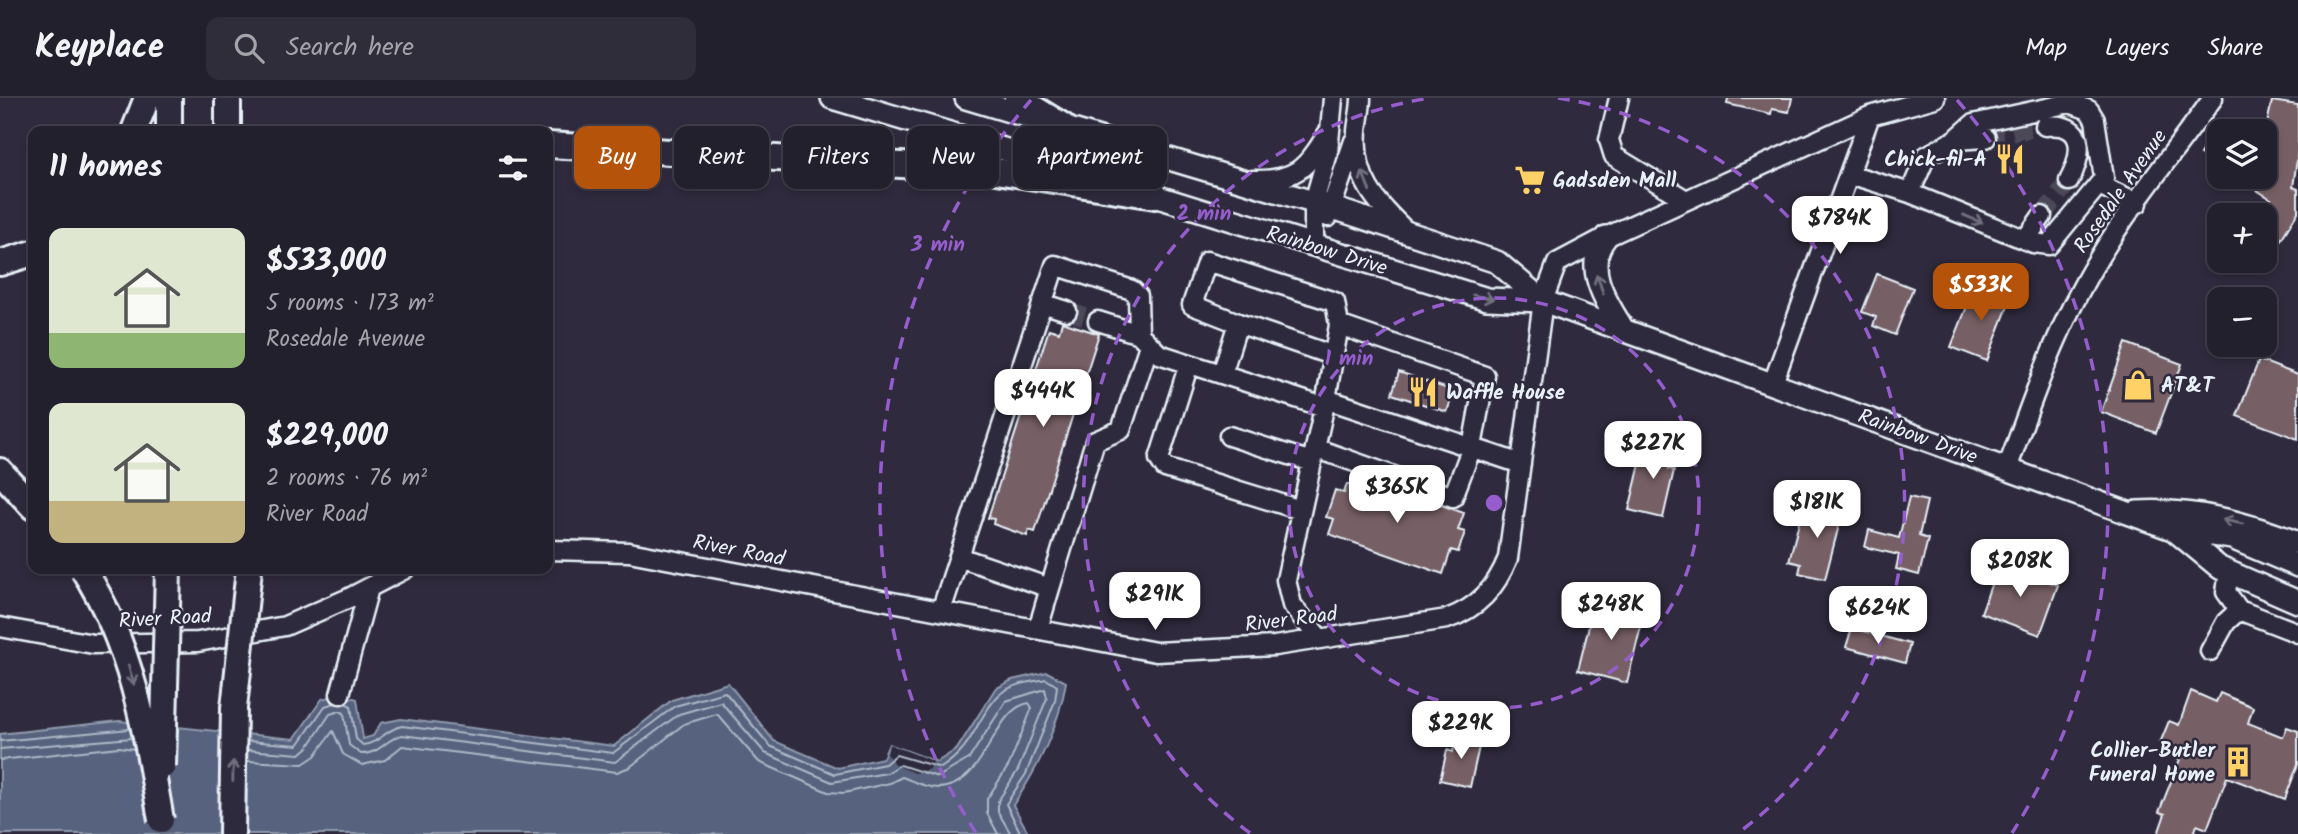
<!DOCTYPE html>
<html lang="en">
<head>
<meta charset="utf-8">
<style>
  :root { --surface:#23202e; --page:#2f2d3a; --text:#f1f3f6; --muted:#a3a3aa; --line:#403e4a; --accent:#b45309 }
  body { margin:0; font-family:Kalam,sans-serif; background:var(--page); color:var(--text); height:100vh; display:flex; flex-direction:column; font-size:26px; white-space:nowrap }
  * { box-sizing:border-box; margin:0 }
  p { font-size:23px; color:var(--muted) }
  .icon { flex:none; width:38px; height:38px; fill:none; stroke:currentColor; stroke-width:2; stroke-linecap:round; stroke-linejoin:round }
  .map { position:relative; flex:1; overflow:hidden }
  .details { position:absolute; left:28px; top:28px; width:525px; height:448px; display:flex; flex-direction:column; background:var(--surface); border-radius:14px; box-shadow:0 4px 10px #0003,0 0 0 2px var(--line) }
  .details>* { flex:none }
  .hud { position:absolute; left:574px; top:28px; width:665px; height:63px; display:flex; gap:14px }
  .buttons { position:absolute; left:2207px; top:21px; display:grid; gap:14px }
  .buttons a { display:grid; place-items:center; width:70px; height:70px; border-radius:14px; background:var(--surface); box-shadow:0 4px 10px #0003,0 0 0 2px var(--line); font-size:35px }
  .price { position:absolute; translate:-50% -60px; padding:0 16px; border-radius:14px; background:#fff; color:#222; font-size:23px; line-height:46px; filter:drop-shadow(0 2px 4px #0008) }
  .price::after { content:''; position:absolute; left:50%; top:42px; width:21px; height:16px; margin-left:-10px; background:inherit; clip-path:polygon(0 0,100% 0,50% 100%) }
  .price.selected { background:var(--accent); color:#fff }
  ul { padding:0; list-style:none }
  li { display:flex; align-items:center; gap:21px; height:175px; padding:0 21px }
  li span { display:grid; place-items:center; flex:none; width:196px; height:140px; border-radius:14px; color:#555 }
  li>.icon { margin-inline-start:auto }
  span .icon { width:84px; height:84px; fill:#fffc; stroke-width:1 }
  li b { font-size:30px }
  h2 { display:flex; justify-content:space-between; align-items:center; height:84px; padding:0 21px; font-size:30px }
  .pill { padding:0 24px; border-radius:14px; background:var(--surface); box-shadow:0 4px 10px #0003,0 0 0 2px var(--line); font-size:24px; line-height:63px }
  .pill.selected { background:var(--accent); color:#fff }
  header { display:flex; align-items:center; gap:42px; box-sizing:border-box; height:98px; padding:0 35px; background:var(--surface); border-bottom:2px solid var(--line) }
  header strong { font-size:33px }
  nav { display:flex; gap:38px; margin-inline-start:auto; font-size:24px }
  .search { width:490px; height:63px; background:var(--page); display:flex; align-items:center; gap:18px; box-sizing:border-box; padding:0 24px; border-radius:14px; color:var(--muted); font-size:26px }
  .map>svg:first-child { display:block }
  .water { fill:#56627e; stroke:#909baf; stroke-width:2 }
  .pier { fill:#2f2a3d }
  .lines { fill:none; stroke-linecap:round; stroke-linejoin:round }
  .shore { stroke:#aeb8c7; stroke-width:2 }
  .building { fill:#776165; stroke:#e8f1f8; stroke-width:2 }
  .minor-tunnel { stroke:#4b4859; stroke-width:18; stroke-dasharray:18 9; stroke-linecap:butt }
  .minor-casing { stroke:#e8f1f8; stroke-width:23 }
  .major-casing { stroke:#e8f1f8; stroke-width:26 }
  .highway-casing { stroke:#e8f1f8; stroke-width:30 }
  .minor { stroke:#2f2a3d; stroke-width:18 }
  .major { stroke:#2f2a3d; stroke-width:21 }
  .highway { stroke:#2f2a3d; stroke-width:24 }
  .highway-bridge-casing { stroke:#e8f1f8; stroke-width:30; stroke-linecap:butt }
  .highway-bridge { stroke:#2f2a3d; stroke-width:24 }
  .oneway { stroke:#70707e }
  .ring { fill:none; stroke:#965dcd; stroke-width:3.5; stroke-dasharray:12 9 }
  .labels { text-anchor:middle; stroke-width:5; stroke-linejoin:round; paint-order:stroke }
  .poi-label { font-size:21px; font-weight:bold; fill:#e8f1f8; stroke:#2f2a3d; text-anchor:start }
  .street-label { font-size:21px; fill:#e8f1f8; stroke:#2f2a3d }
  .centre { fill:#965dcd; stroke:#2f2a3d; stroke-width:3.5 }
  .ring-label { font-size:21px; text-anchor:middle; font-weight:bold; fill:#965dcd; stroke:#2f2a3d; stroke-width:5; stroke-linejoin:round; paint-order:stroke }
</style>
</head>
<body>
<header>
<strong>Keyplace</strong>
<div class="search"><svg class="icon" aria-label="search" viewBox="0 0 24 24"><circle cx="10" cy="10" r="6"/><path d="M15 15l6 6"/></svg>Search here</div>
<nav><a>Map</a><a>Layers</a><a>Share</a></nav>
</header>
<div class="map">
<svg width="2298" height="736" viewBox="0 0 2298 736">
  <rect width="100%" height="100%" fill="#2f2a3d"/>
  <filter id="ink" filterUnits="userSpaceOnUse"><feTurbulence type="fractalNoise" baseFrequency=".0143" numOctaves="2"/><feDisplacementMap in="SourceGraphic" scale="14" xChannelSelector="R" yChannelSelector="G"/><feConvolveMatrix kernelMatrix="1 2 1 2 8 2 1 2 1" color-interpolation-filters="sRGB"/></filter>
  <g filter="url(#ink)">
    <!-- water -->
    <path class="water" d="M1047 574 1066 584C1059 627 1038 671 1013 707L1029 736H0V636L119 623 294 641 322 601 340 596 357 601 363 641 373 638 381 625 401 621 614 648 672 602 728 585 774 643 838 670 883 660 889 646 937 664 957 651 995 591 1012 582Z"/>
    <!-- pier -->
    <path class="pier" d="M889 646 933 663 930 671 915 675 895 667 887 656Z"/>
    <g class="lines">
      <!-- shore -->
      <path class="shore" d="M345 605 351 608 356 641 363 647C380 645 384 632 402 628L613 655 675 608 725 594 770 648 835 676 885 666 896 657 941 670C977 646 974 622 999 597 1010 586 1032 584 1046 581L1057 588 1055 603 1026 676 1006 706 1021 736
        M0 643 130 631
        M247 643 298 647 325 608 335 605
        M0 651 132 640
        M247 652 300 656 308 649 330 616 340 613 344 615 349 647 361 656C381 656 385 641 402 637L615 664 679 616 721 604 765 655 832 684 887 675 900 667 938 679 969 661 1006 603 1045 591 1047 600 1018 672 998 703V714L1011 736
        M0 662 119 649 134 651
        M247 663 303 666 315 658 333 633 343 656 362 667 385 662 402 648 617 674 630 669 684 626 717 616 759 664 828 694 844 695 890 685 902 679C913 683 926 690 938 690 988 688 991 611 1029 605L1032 610 1009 667 987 701V715L998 736"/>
    </g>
    <!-- building -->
    <path class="building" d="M1728 0H1792L1789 14 1772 11 1771 16 1727 6Z
      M2272 3 2298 7V54L2293 89 2298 91V114L2280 143 2264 133V112L2271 101 2236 79H2264V39Z
      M2219 25V68L2200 56Z
      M1877 176 1913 190 1895 237 1873 228 1876 219 1862 214Z
      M1976 186 2011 200 1987 263 1951 249Z
      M1062 224 1099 236 1035 434 1029 432 1027 438 993 426 994 421 988 420 1049 231 1059 234Z
      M2126 245 2182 266 2156 335 2101 314Z
      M2259 262 2298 277V341L2237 318Z
      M1399 274 1454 293 1447 314 1392 296Z
      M1645 345 1674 352 1669 371 1674 372 1663 420 1629 412Z
      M1347 386 1378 397 1382 386 1464 415 1458 432 1465 434 1458 454 1451 452 1443 476 1329 436 1334 421 1326 419 1335 392 1344 395Z
      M1909 399 1927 403 1919 438 1928 441 1919 477 1896 471 1899 457 1865 449 1869 432 1899 440Z
      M1822 402 1844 408 1825 481 1799 475 1801 466 1789 463 1802 413 1818 417Z
      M1999 465 2058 487 2040 537 1981 515Z
      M1595 504 1644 516 1627 585 1578 572Z
      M1852 530 1910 546 1905 565 1846 549Z
      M2191 593 2216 604 2220 595 2253 609 2248 625 2283 639 2287 629 2298 633V666L2285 701 2227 679 2207 731 2197 727 2194 736H2158L2165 716 2159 714 2180 661 2174 659 2177 652 2160 645 2169 623 2179 627Z
      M1457 635 1481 640 1470 689 1440 682 1447 652 1453 654Z"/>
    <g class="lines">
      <!-- minor-tunnel -->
      <path class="minor-tunnel" d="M1986 40 2045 28
        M2042 118 2069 83
        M1067 213 1098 223"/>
      <!-- minor casing -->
      <g class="minor-casing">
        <path id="minor" d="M1361 0C1361 11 1358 22 1357 33 1353 81 1376 104 1408 135
          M1619 0 1609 42 1614 58 1686 102
          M2045 28C2087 23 2083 56 2069 83
          M1955 42 1986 40
          M1849 76 1910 95 2033 145 2049 147 2104 80 2095 22 2089 12 2070 5 1973 26 1955 42 1926 58 1910 95
          M1253 82C1294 83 1307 71 1327 36
          M2099 87 2138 105
          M1328 119 1354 43
          M2025 142 2042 118
          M1314 148V104L1328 55 1333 0
          M1042 205 1067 213
          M1098 223 1139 236
          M1238 225 1334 258
          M1189 266 1159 361 1165 370 1301 412
          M1222 276 1238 225 1192 207 1207 163 1335 204 1339 227
          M1773 285 1870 18
          M1229 338 1312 364
          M1315 350 1453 399 1472 349 1485 278 1339 227 1326 301
          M2007 371C2029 311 2050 249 2080 193 2116 124 2168 63 2213 0
          M548 452 629 454 1156 554 1275 548 1447 521C1478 510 1496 490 1508 460L1543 203 1557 165 1606 139 1870 18 1935 0
          M959 459 1050 490 1038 531
          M2229 474 2226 494 2239 512 2298 535
          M1050 490 1095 343 1121 332 1149 247
          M941 513 1055 167 1132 192 1138 198 1139 236 1159 256 1324 309
          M0 529 93 546 198 544 285 528 349 500 405 471
          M1320 541 1292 507 1286 482 1326 301 1521 366
          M2210 553 2226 524 2239 512
          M340 596 369 490"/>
      </g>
      <!-- major casing -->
      <g class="major-casing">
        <path id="major" d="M832 0 1111 83
          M966 0 1333 110 1497 164 1543 203
          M1142 94 1487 201 1543 203 2172 431 2232 440 2298 468
          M1606 139C1582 168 1606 204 1623 231
          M2137 414C2197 411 2243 424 2298 445
          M2174 432 2220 470 2298 504"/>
      </g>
      <!-- highway casing -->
      <g class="highway-casing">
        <path id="highway" d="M169 0V33
          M228 0V33
          M1017 0 1063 28
          M134 33 147 0
          M548 47 990 72 1155 98
          M0 165 33 155
          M0 373 33 409
          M232 736 234 610"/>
      </g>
      <!-- minor -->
      <use href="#minor" class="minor"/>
      <!-- major -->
      <use href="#major" class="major"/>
      <!-- highway -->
      <use href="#highway" class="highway"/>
      <!-- highway-bridge casing -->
      <g class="highway-bridge-casing">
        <path id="highway-bridge" d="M83 471C132 547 146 634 161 722
          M234 610 249 471
          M163 668 168 471"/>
      </g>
      <!-- highway-bridge -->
      <use href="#highway-bridge" class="highway-bridge"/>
    </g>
    <!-- one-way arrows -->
    <defs><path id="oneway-shaft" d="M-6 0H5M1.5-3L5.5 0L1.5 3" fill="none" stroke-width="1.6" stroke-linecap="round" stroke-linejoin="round" transform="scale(1.75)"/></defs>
    <g class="oneway">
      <use href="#oneway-shaft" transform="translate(1366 83) rotate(-111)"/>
      <use href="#oneway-shaft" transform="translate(1973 121) rotate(23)"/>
      <use href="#oneway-shaft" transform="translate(1600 186) rotate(-109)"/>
      <use href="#oneway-shaft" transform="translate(1483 199) rotate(12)"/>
      <use href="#oneway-shaft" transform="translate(2233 424) rotate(-168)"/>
      <use href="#oneway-shaft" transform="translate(131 577) rotate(74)"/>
      <use href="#oneway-shaft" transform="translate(233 673) rotate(-89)"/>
    </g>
  </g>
  <!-- distance rings -->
  <g class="ring">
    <circle cx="1494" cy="405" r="205"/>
    <path d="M1250 735A410 410 0 0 1 1430 0M1558 0A410 410 0 0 1 1738 735"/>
    <path d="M976 735A614 614 0 0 1 1031 2M1957 2A614 614 0 0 1 2012 735"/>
  </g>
  <!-- icons -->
  <defs>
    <g id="restaurant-bare" transform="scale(2.415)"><path d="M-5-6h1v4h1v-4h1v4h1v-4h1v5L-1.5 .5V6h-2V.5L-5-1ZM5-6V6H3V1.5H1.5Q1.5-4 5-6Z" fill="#ffd166" stroke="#2f2a3d" stroke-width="2.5" paint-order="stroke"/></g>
    <g id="supermarket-bare" transform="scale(2.415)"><path d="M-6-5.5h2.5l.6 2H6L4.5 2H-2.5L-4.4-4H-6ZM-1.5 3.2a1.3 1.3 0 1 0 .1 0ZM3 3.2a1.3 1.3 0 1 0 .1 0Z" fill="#ffd166" stroke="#2f2a3d" stroke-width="2.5" paint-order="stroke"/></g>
    <g id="shop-bare" transform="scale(2.415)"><path d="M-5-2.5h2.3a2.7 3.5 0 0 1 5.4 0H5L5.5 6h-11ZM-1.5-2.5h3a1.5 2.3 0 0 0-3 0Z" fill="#ffd166" stroke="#2f2a3d" stroke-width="2.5" paint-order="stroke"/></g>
    <g id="building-bare" transform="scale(2.415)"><path d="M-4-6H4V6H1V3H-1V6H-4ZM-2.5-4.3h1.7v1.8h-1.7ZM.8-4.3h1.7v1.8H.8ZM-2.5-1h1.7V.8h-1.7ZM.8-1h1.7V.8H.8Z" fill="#ffd166" stroke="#2f2a3d" stroke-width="2.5" paint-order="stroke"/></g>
  </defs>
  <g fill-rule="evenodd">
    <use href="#restaurant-bare" x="2010" y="61"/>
    <use href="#supermarket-bare" x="1530" y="82"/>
    <use href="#shop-bare" x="2138" y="287"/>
    <use href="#restaurant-bare" x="1423" y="294"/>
    <use href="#building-bare" x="2238" y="664"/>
  </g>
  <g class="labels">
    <!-- poi labels -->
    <g class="poi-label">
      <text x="1987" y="68" text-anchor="end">Chick-fil-A</text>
      <text x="1553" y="89">Gadsden Mall</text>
      <text x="2161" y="294">AT&amp;T</text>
      <text x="1446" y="301">Waffle House</text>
      <text x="2215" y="659" text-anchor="end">Collier-Butler<tspan x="2215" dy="24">Funeral Home</tspan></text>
    </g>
    <!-- street labels -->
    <g class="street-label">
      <text transform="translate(2120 93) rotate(-55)" y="7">Rosedale Avenue</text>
      <text transform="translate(1327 152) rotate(17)" y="7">Rainbow Drive</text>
      <text transform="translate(1918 338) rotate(20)" y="7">Rainbow Drive</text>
      <text transform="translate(739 452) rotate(11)" y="7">River Road</text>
      <text transform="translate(165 520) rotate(-3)" y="7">River Road</text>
      <text transform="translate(1291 521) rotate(-7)" y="7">River Road</text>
    </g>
  </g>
  <circle cx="1494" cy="405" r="10" class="centre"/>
  <g class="ring-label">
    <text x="1204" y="122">2 min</text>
    <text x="938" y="153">3 min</text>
    <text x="1349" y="267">1 min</text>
  </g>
</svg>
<div class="buttons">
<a><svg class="icon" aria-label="layers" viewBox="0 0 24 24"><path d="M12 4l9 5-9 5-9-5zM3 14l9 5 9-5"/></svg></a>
<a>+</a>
<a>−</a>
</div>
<b class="price" style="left:1840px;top:158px">$784K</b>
<b class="price selected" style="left:1981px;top:225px">$533K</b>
<b class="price" style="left:1043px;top:331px">$444K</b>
<b class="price" style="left:1653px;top:383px">$227K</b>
<b class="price" style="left:1397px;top:427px">$365K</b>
<b class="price" style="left:1817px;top:442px">$181K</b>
<b class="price" style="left:2020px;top:501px">$208K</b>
<b class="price" style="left:1155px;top:534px">$291K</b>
<b class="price" style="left:1611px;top:544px">$248K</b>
<b class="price" style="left:1878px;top:548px">$624K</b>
<b class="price" style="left:1461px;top:663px">$229K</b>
<div class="hud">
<a class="pill selected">Buy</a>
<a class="pill">Rent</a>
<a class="pill">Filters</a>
<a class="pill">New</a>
<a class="pill">Apartment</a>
</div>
<section class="details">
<h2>11 homes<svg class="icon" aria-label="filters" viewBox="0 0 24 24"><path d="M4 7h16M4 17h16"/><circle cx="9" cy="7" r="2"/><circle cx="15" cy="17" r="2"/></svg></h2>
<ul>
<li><span style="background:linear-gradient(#dfe7d0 75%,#8fb573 0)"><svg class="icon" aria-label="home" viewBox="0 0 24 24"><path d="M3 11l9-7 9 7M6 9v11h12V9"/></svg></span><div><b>$533,000</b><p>5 rooms · 173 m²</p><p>Rosedale Avenue</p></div></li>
<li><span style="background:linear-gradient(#dfe7d0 70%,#c2b280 0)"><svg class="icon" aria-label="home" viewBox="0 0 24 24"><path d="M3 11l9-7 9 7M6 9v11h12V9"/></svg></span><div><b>$229,000</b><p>2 rooms · 76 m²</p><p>River Road</p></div></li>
</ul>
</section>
</div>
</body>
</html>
